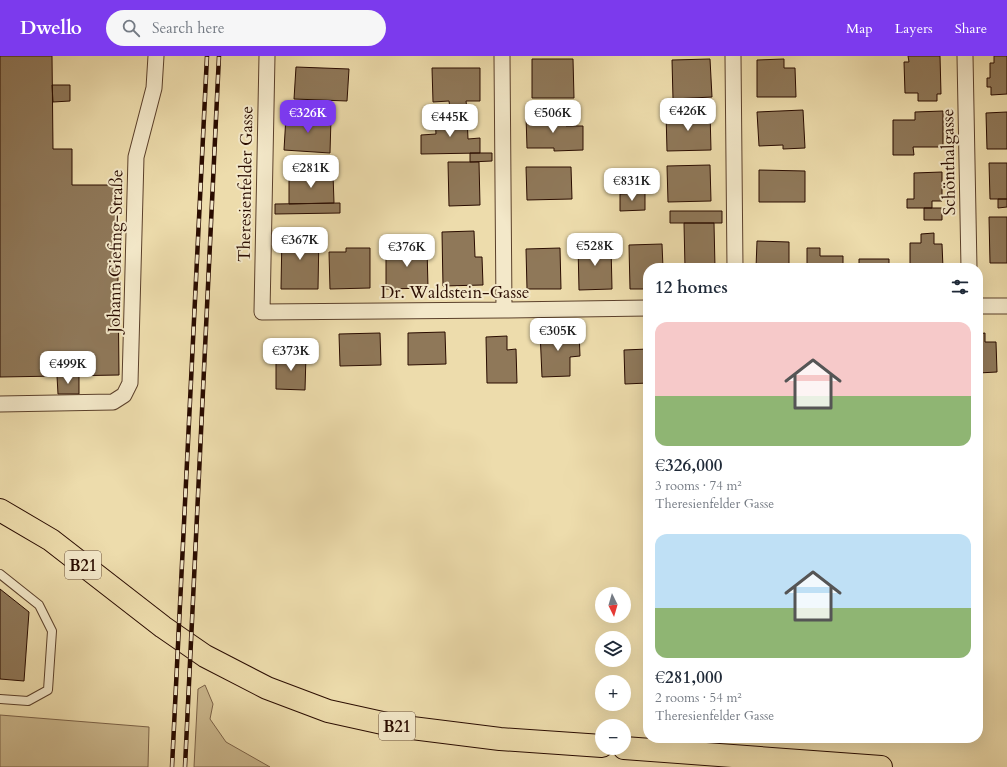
<!DOCTYPE html>
<html lang="en">
<head>
<meta charset="utf-8">
<style>
  :root { --surface:#fff; --page:#f6f6f7; --text:#1f2937; --muted:#747a83; --accent:#7c3aed }
  body { margin:0; font-family:Cardo,serif; background:var(--page); color:var(--text); height:100vh; display:flex; flex-direction:column; font-size:15px; white-space:nowrap }
  * { box-sizing:border-box; margin:0 }
  p { font-size:13px; color:var(--muted) }
  .icon { flex:none; width:22px; height:22px; fill:none; stroke:currentColor; stroke-width:2; stroke-linecap:round; stroke-linejoin:round }
  .map { position:relative; flex:1; overflow:hidden }
  .details { position:absolute; left:643px; top:207px; width:340px; height:480px; display:flex; flex-direction:column; background:var(--surface); border-radius:16px; box-shadow:0 4px 16px #0002 }
  .details>* { flex:none }
  .needle { width:26px; rotate:175deg }
  .tools { position:absolute; left:595px; top:531px; display:grid; gap:8px }
  .tools a { display:grid; place-items:center; width:36px; height:36px; border-radius:50%; background:var(--surface); box-shadow:0 4px 16px #0002; font-size:20px }
  .price { position:absolute; translate:-50% -34px; padding:0 9px; border-radius:8px; background:#fff; color:#222; font-size:13px; line-height:26px; filter:drop-shadow(0 1px 2px #0008) }
  .price::after { content:''; position:absolute; left:50%; top:24px; width:12px; height:9px; margin-left:-6px; background:inherit; clip-path:polygon(0 0,100% 0,50% 100%) }
  .price.active { background:var(--accent); color:#fff }
  ul { padding:0; list-style:none }
  li { display:grid; align-content:center; gap:8px; height:212px; padding:0 12px }
  li span { display:grid; place-items:center; height:124px; border-radius:12px; color:#555 }
  li>.icon { margin-inline-start:auto }
  span .icon { width:72px; height:72px; fill:#fffc; stroke-width:1 }
  li b { font-size:17px }
  h2 { display:flex; justify-content:space-between; align-items:center; height:48px; padding:0 12px; font-size:17px }
  header { display:flex; align-items:center; gap:24px; box-sizing:border-box; height:56px; padding:0 20px; background:var(--accent); color:#fff }
  header strong { font-size:19px }
  nav { display:flex; gap:22px; margin-inline-start:auto; font-size:14px }
  .search { width:280px; height:36px; background:var(--page); display:flex; align-items:center; gap:10px; box-sizing:border-box; padding:0 14px; border-radius:22px; color:var(--muted); font-size:15px }
  .map>svg:first-child { display:block }
  .green { fill:#ccb98f; stroke:#7b6248 }
  .building { fill:#8f7859; stroke:#2a0c00 }
  .lines { fill:none; stroke-linecap:round; stroke-linejoin:round }
  .lane-casing { stroke:#5b402b; stroke-width:10 }
  .street-casing { stroke:#5b402b; stroke-width:17 }
  .primary-casing { stroke:#2a0c00; stroke-width:24 }
  .lane { stroke:#f3e8c9; stroke-width:8 }
  .street { stroke:#f3e8c9; stroke-width:15 }
  .primary { stroke:#eddcac; stroke-width:22 }
  .rail-casing { stroke:#2a0c00; stroke-width:4.5 }
  .rail { stroke:#f3e8c9; stroke-width:3; stroke-dasharray:9; stroke-linecap:butt }
  .labels { text-anchor:middle; stroke-width:4; stroke-linejoin:round; paint-order:stroke }
  .shield { fill:#f3e8c9; stroke:#664e3c; stroke-width:1 }
  .shield-label { font-size:16px; font-weight:bold; fill:#2a0c00 }
  .street-label { font-size:17px; fill:#2a0c00; stroke:#f3e8c9 }
</style>
</head>
<body>
<header>
<strong>Dwello</strong>
<div class="search"><svg class="icon" aria-label="search" viewBox="0 0 24 24"><circle cx="10" cy="10" r="6"/><path d="M15 15l6 6"/></svg>Search here</div>
<nav><a>Map</a><a>Layers</a><a>Share</a></nav>
</header>
<div class="map">
<svg width="1007" height="711" viewBox="0 0 1007 711">
  <rect width="100%" height="100%" fill="#eddcac"/>
  <filter id="stains"><feTurbulence type="fractalNoise" baseFrequency=".005" numOctaves="4"/><feColorMatrix values="0 0 0 0 .2 0 0 0 0 .09 0 0 0 0 .02 0 0 0 .5 -.17"/></filter>
  <radialGradient id="worn" r=".72"><stop offset=".6" stop-color="#630" stop-opacity="0"/><stop offset="1" stop-color="#630" stop-opacity=".3"/></radialGradient>
  <!-- green -->
  <path class="green" d="M205 629 213 648 210 663 226 686 270 711H194L198 633Z
    M0 659 149 671 148 711H0Z"/>
  <!-- building -->
  <path class="building" d="M0 0H52L53 93H72V129H117L119 319 0 321Z
    M908 0H940L941 38H937V45H918V37H905L904 6H909Z
    M994 0H1007V38L991 39V31H987V22H990V7H994Z
    M532 3H573L574 42H532Z
    M710 3 712 41 673 43 672 4Z
    M784 3V12H795L796 41H757V4Z
    M296 11 349 13 347 45 294 43Z
    M432 12H480V45H466L467 53H450L449 45 433 46Z
    M52 29H70V45L53 46Z
    M803 54 805 92 783 93V89L759 90 757 56Z
    M943 55V91H913L914 99H893V64H915V56Z
    M710 56 711 94 667 95 666 57Z
    M1007 56V93H987L986 57Z
    M565 59 566 70H583V94L554 95V92H527L526 60Z
    M286 60 331 62 330 97 284 94Z
    M435 60H467L468 83 480 82V97L421 98V79L436 78Z
    M470 97H492V105L470 106Z
    M448 106H479L480 149 449 150Z
    M989 107H1007V143H990Z
    M710 109 711 145 668 146 667 110Z
    M526 111H571L572 143 527 144Z
    M759 114 805 115V146H759Z
    M942 116V145H932V152H907V143H914V117Z
    M289 118H333L334 147 289 148Z
    M645 137V154L620 155V138Z
    M998 143H1007V151L998 152Z
    M340 147V157L275 158V148Z
    M924 152H942V164H924Z
    M670 155H722V167H670Z
    M989 161H1007V207H990Z
    M684 167H714L715 212H685Z
    M474 175 475 201H482L483 229 443 230 442 176Z
    M282 177H319L318 233H281Z
    M934 177V188H942L943 212H910V187H921V178Z
    M757 185 789 186V212H756Z
    M662 188 663 212H648V233H630L629 189Z
    M578 189H611L612 233 579 234Z
    M427 191 428 232 386 233V192Z
    M346 192H370V232L330 233 329 196H346Z
    M560 192 561 233H527L526 193Z
    M807 192H820V200H843V212H807Z
    M859 203H889V212H859Z
    M540 275H579L580 300 570 301V320L542 321Z
    M445 276 446 308 408 309V277Z
    M380 277 381 309 340 310 339 278Z
    M985 277V286H996L997 316 978 317V278Z
    M507 280V294L516 293 517 327H487L486 281Z
    M648 293V327L625 328 624 294Z
    M276 298 306 299 305 334 276 333Z
    M57 320H79V338H58Z
    M0 533 29 556 24 625 0 623Z"/>
  <g class="lines">
    <!-- lane casing -->
    <g class="lane-casing">
      <path id="lane" d="M0 518 39 549 52 575 48 634 28 645 0 643"/>
    </g>
    <!-- street casing -->
    <g class="street-casing">
      <path id="street" d="M267 0 262 256 504 254 648 252
        M502 0 504 254
        M733 0 735 212
        M965 0 969 212
        M978 250H1007
        M0 348 113 346 124 339 130 327 136 101 154 32 156 0"/>
    </g>
    <!-- primary casing -->
    <g class="primary-casing">
      <path id="primary" d="M0 454 51 484 163 571 205 600 267 632 328 655 396 670 500 683 602 690
        M624 692 881 711"/>
    </g>
    <!-- lane -->
    <use href="#lane" class="lane"/>
    <!-- street -->
    <use href="#street" class="street"/>
    <!-- primary -->
    <use href="#primary" class="primary"/>
    <!-- rail casing -->
    <g class="rail-casing">
      <path id="rail" d="M172 711 207 0
        M185 711 219 0"/>
    </g>
    <!-- rail -->
    <use href="#rail" class="rail"/>
  </g>
  <g class="labels">
    <!-- shield labels -->
    <g class="shield">
      <rect x="65" y="495" width="36" height="28" rx="3"/>
      <rect x="379" y="656" width="36" height="28" rx="3"/>
    </g>
    <g class="shield-label">
      <text x="83" y="515">B21</text>
      <text x="397" y="676">B21</text>
    </g>
    <!-- street labels -->
    <g class="street-label">
      <text transform="translate(948 106) rotate(-91)" y="6">Schönthalgasse</text>
      <text transform="translate(245 128) rotate(-89)" y="6">Theresienfelder Gasse</text>
      <text transform="translate(115 195) rotate(-89)" y="6">Johann Giefing-Straße</text>
      <text x="455" y="242">Dr. Waldstein-Gasse</text>
    </g>
  </g>
  <rect width="100%" height="100%" filter="url(#stains)"/>
  <rect width="100%" height="100%" fill="url(#worn)"/>
</svg>
<div class="tools">
<a><svg class="needle" viewBox="-14 -14 28 28"><path d="M0-13l5 13h-10z" fill="#e53935"/><path d="M0 13l5-13h-10z" fill="#747a83"/></svg></a>
<a><svg class="icon" aria-label="layers" viewBox="0 0 24 24"><path d="M12 4l9 5-9 5-9-5zM3 14l9 5 9-5"/></svg></a>
<a>+</a>
<a>−</a>
</div>
<b class="price" style="left:688px;top:76px">€426K</b>
<b class="price active" style="left:308px;top:78px">€326K</b>
<b class="price" style="left:553px;top:78px">€506K</b>
<b class="price" style="left:450px;top:82px">€445K</b>
<b class="price" style="left:311px;top:133px">€281K</b>
<b class="price" style="left:632px;top:146px">€831K</b>
<b class="price" style="left:300px;top:205px">€367K</b>
<b class="price" style="left:595px;top:211px">€528K</b>
<b class="price" style="left:407px;top:212px">€376K</b>
<b class="price" style="left:558px;top:296px">€305K</b>
<b class="price" style="left:291px;top:316px">€373K</b>
<b class="price" style="left:68px;top:329px">€499K</b>
<section class="details">
<h2>12 homes<svg class="icon" aria-label="filters" viewBox="0 0 24 24"><path d="M4 7h16M4 17h16"/><circle cx="9" cy="7" r="2"/><circle cx="15" cy="17" r="2"/></svg></h2>
<ul>
<li><span style="background:linear-gradient(#f6c9c9 60%,#8fb573 0)"><svg class="icon" aria-label="home" viewBox="0 0 24 24"><path d="M3 11l9-7 9 7M6 9v11h12V9"/></svg></span><div><b>€326,000</b><p>3 rooms · 74 m²</p><p>Theresienfelder Gasse</p></div></li>
<li><span style="background:linear-gradient(#bfe0f5 60%,#8fb573 0)"><svg class="icon" aria-label="home" viewBox="0 0 24 24"><path d="M3 11l9-7 9 7M6 9v11h12V9"/></svg></span><div><b>€281,000</b><p>2 rooms · 54 m²</p><p>Theresienfelder Gasse</p></div></li>
</ul>
</section>
</div>
</body>
</html>
